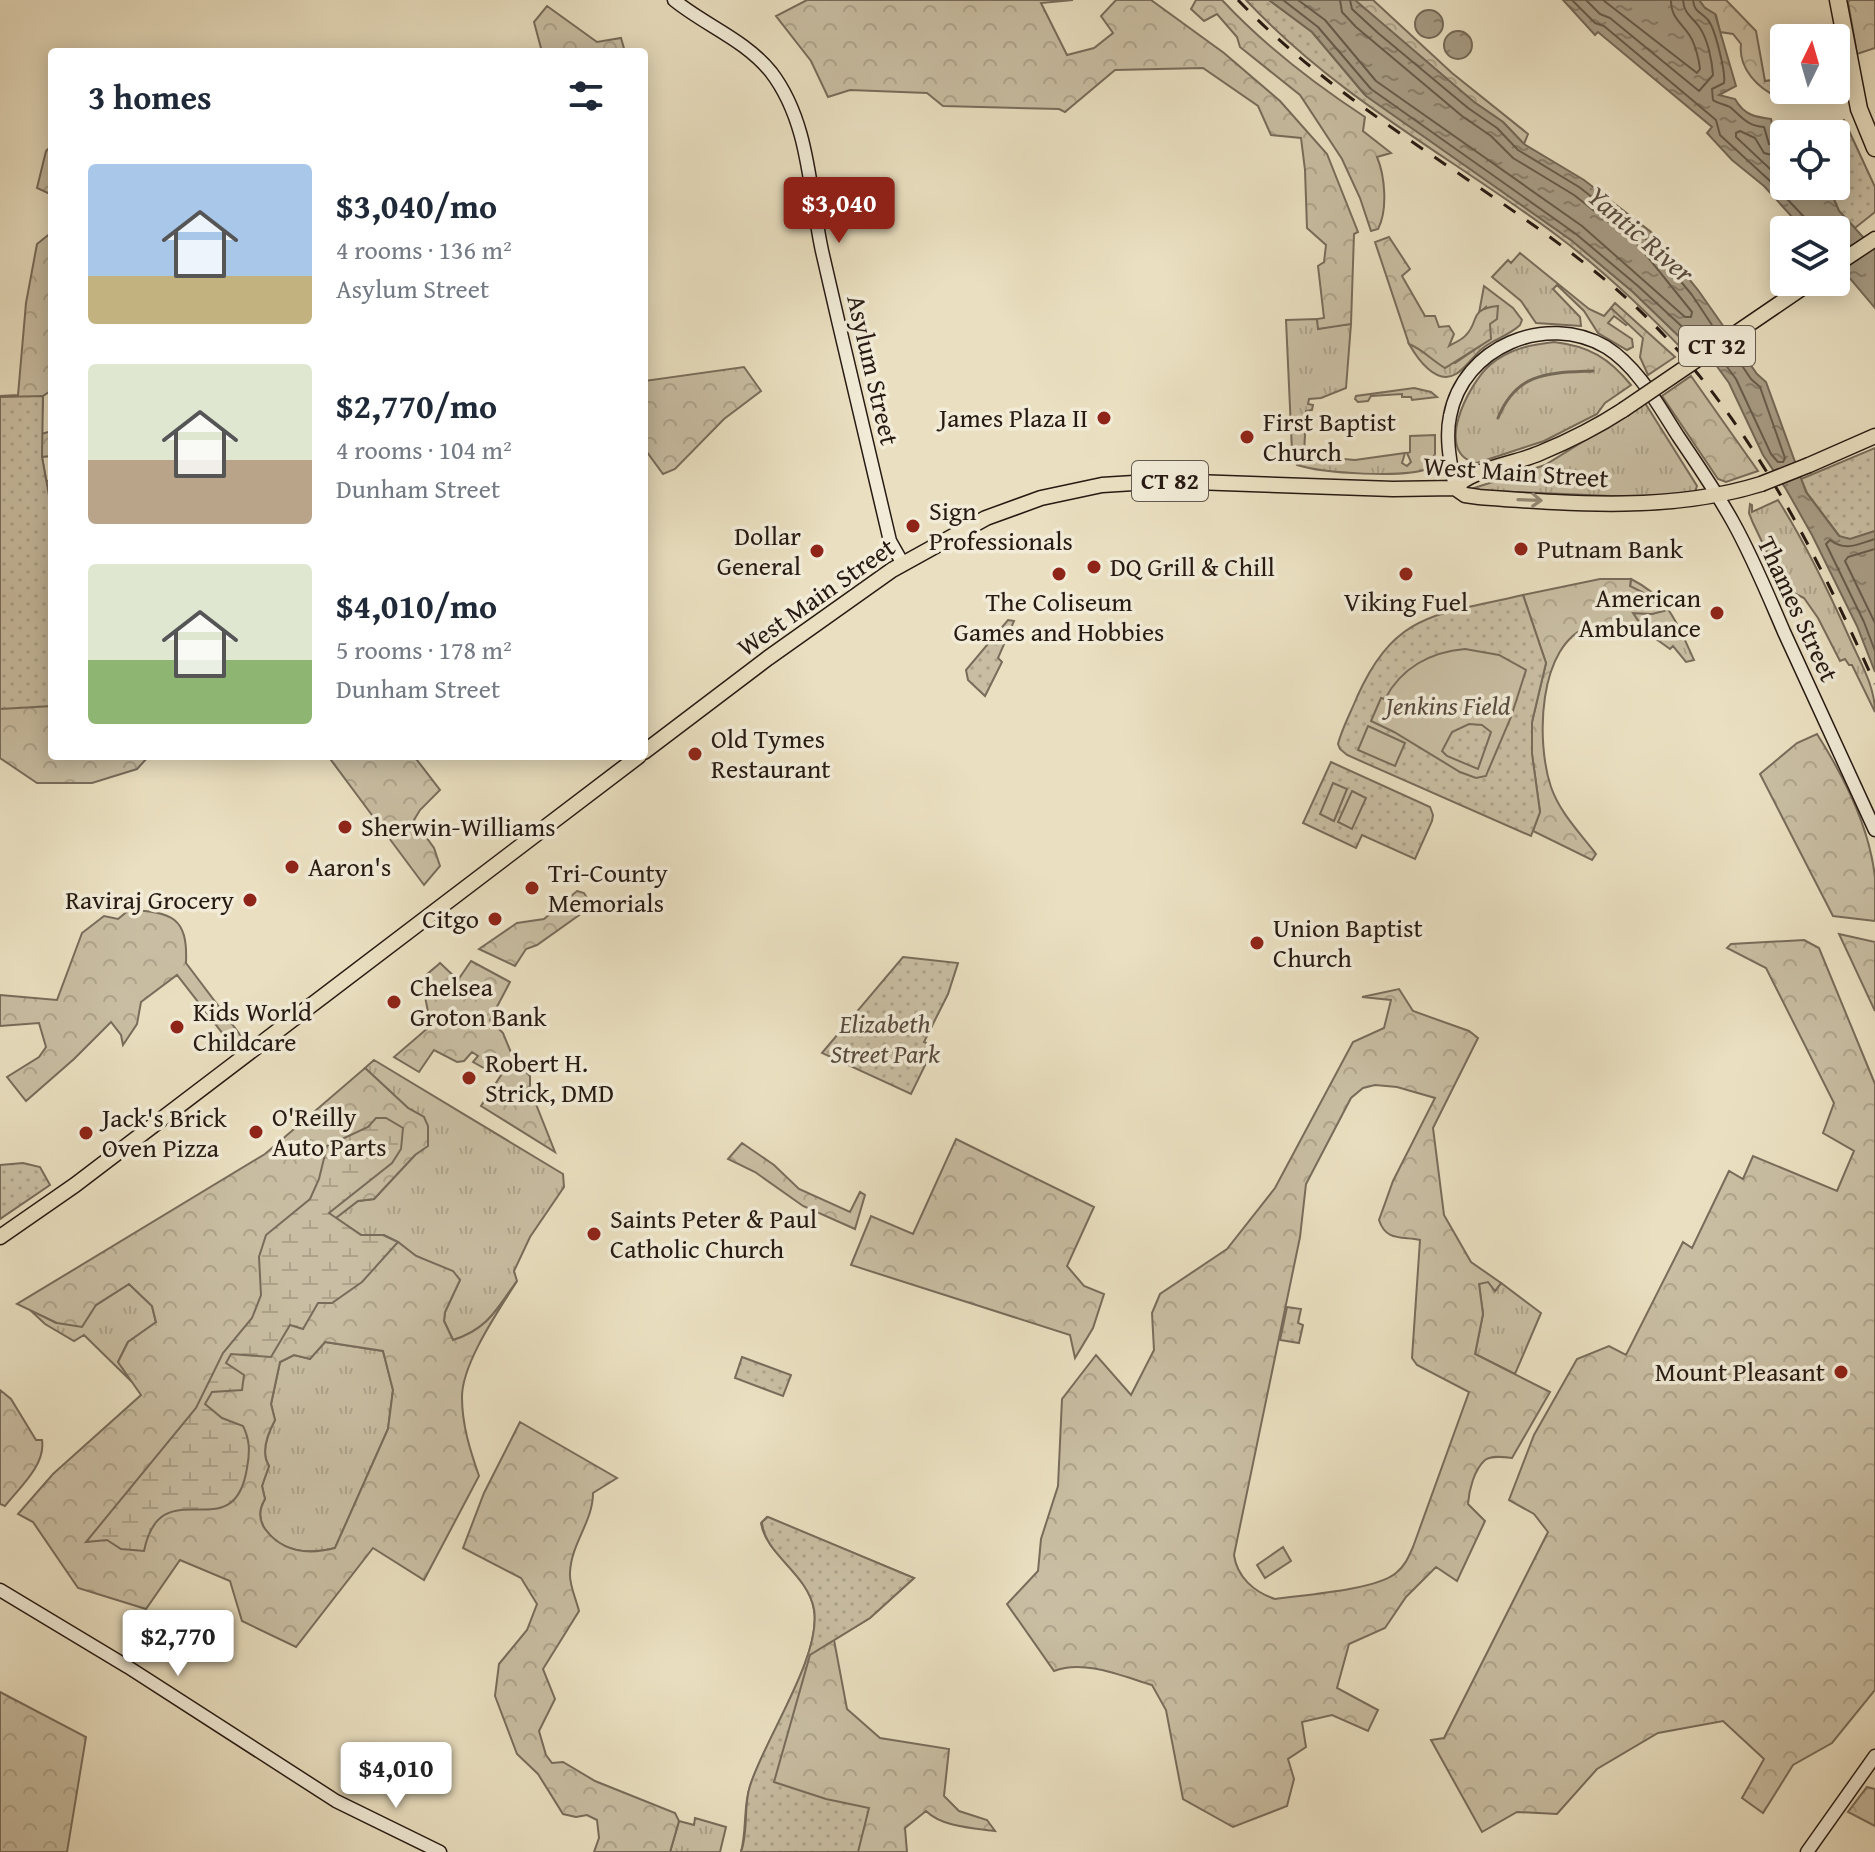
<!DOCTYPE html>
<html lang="en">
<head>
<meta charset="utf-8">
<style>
  :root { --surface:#fff; --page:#f6f6f7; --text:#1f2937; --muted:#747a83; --accent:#8f2418 }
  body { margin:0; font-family:"Gentium Book Plus",serif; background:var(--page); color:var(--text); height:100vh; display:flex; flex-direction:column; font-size:30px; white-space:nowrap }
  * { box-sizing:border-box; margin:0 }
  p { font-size:26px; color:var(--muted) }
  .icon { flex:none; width:44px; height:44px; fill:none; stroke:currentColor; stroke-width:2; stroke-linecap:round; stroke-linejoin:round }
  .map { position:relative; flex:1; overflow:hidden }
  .drawer { position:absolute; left:48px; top:48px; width:600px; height:712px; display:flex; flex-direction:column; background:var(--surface); border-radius:8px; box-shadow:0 4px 20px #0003 }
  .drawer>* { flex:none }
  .needle { width:52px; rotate:5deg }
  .buttons { position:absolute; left:1770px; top:24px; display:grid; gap:16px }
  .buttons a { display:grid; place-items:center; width:80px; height:80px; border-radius:8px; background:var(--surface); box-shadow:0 4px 20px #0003; font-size:40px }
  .price { position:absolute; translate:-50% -68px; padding:0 18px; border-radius:8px; background:#fff; color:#222; font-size:26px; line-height:52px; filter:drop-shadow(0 2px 4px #0008) }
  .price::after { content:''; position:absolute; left:50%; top:48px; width:24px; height:18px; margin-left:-12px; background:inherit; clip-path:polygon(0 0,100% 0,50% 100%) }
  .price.active { background:var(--accent); color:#fff }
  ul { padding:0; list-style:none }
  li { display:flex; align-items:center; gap:24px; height:200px; padding:0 40px }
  li span { display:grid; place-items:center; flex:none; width:224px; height:160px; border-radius:8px; color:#555 }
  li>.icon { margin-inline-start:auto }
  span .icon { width:96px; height:96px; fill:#fffc; stroke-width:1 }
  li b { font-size:34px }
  h2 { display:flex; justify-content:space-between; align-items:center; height:96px; padding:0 40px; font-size:34px }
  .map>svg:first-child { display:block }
  .grass { fill:url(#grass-tufts); stroke:#786c5b; stroke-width:2 }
  .forest { fill:url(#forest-crowns); stroke:#786c5b; stroke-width:2; fill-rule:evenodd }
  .wetland { fill:url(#wetland-marsh); stroke:#786c5b; stroke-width:2 }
  .park { fill:url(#park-dots); stroke:#786c5b; stroke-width:2 }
  .pitch { fill:#c9bea3; stroke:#786c5b; stroke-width:2; fill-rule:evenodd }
  .water { fill:url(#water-ripples); stroke:#746958; stroke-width:2 }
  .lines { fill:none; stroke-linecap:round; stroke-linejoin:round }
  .shore { stroke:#685c4c; stroke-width:2 }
  .stream { stroke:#746958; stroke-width:3 }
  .secondary-casing { stroke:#271a13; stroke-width:15 }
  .primary-casing { stroke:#271a13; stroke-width:17 }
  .highway-casing { stroke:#271a13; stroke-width:19 }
  .secondary { stroke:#f1ebd7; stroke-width:12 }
  .primary { stroke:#eae0c1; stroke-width:14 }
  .highway { stroke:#eae0c1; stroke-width:16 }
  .rail { stroke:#271a13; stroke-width:3; stroke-dasharray:14 14; stroke-linecap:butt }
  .primary-bridge-casing { stroke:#271a13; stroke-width:17; stroke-linecap:butt }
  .primary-bridge { stroke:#eae0c1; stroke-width:14 }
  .oneway { stroke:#928773 }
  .poi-dot { fill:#8f2418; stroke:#f1ebd7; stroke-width:3 }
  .labels { text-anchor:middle; stroke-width:7; stroke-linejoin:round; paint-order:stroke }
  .shield { fill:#f1ebd7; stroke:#64594e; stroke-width:2 }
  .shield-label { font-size:24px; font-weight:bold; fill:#271a13 }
  .street-label { font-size:26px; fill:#271a13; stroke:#f1ebd7 }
  .poi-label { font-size:26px; fill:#271a13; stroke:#f1ebd7; text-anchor:start }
  .park-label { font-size:26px; font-style:italic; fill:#584b3e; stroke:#f1ebd7 }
  .water-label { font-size:28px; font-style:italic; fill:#5b4e41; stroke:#f1ebd7 }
</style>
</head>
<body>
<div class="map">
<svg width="1875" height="1852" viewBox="0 0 1875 1852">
  <defs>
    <pattern id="grass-tufts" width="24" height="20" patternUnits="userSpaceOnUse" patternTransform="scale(2)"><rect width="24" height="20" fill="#c9bea3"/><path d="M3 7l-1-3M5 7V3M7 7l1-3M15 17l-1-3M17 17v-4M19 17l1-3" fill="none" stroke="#ada38b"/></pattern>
    <pattern id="forest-crowns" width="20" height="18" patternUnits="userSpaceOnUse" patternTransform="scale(2)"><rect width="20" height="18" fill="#c9bea3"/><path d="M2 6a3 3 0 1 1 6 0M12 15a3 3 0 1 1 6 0" fill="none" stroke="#ada38b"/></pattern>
    <pattern id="wetland-marsh" width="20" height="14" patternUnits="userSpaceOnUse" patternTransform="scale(2)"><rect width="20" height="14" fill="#c9bea3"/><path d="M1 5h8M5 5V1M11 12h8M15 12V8" fill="none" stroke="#ada38b"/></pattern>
    <pattern id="park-dots" width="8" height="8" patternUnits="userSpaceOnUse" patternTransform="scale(2)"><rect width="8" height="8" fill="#c9bea3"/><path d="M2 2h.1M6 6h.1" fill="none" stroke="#ada38b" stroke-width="1.8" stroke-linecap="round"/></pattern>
    <pattern id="water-ripples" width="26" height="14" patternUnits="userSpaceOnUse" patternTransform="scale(2)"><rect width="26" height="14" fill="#a89d86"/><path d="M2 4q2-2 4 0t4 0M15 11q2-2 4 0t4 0" fill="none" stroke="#897f6c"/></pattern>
  </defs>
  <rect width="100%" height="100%" fill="#eae0c1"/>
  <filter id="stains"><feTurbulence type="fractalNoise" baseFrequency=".0025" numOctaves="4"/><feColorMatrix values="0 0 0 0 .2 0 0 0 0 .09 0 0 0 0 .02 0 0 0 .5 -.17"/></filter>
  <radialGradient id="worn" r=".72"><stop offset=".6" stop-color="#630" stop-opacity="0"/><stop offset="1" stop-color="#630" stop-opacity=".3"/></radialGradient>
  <!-- grass -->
  <path class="grass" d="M1520 253 1589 309 1604 316 1611 308 1629 323 1626 325 1614 316 1608 323 1632 339 1633 347 1627 350 1598 333 1584 311 1557 285 1553 289 1580 317 1581 326 1536 323 1521 301 1492 277 1508 260 1511 263Z
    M1484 286 1513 308 1522 320 1520 325C1510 335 1494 339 1483 348 1474 355 1466 368 1456 374 1436 386 1417 358 1409 344L1455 363 1490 339 1486 307 1479 313Z
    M1317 319 1319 328 1351 324 1346 388 1321 398 1309 399 1308 404 1313 405 1312 410 1306 411 1304 456 1325 457 1324 463H1331L1332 458 1355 460 1405 453 1402 463 1407 466 1411 462 1407 453 1410 452V436L1435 435V454L1429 468C1406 479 1322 473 1297 465L1292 451 1286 320Z
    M1554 342C1589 346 1609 358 1631 385L1605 403 1597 414 1544 441 1477 463C1432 454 1469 383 1490 365 1509 349 1529 345 1554 342Z
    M1414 388 1431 392 1437 397 1412 400 1411 397H1402V394L1371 396 1368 401 1358 402 1355 399 1356 396Z
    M1645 403 1697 486 1695 492 1635 497 1468 490 1545 465Z
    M1778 500C1806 544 1828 590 1849 637 1860 662 1875 686 1875 712L1852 665H1849L1845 659 1840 661 1818 618 1804 598 1784 588 1753 523 1749 513 1750 504 1752 505V512Z
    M1631 579C1669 598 1677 623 1694 660L1686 662 1673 646 1670 649 1645 631 1633 613 1652 614 1630 586Z
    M374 1060 563 1174 564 1187 530 1237 514 1271 517 1281C497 1309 487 1330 453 1340L444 1321 445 1312 460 1280 453 1272 416 1256 398 1242 384 1235H361L335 1218 358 1201 374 1199 415 1155 424 1117 408 1108 365 1068Z
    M1483 1282H1489L1495 1291 1501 1283 1541 1313 1515 1374 1475 1354 1483 1314 1479 1284Z
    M129 1284 152 1306 156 1323 128 1342 118 1362 132 1382 84 1335 74 1341 45 1324 29 1309 56 1323 96 1305Z
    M325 1342 383 1351 393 1390 388 1429 335 1548C308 1555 281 1552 265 1529 258 1519 259 1509 265 1499L262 1486 269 1466C260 1452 268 1433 275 1420L271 1404 280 1362 294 1355 310 1359Z
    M695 1818 726 1827 720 1852H670L679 1821 694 1825Z"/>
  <!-- forest -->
  <path class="forest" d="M807 0H1073L1041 3 1067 55 1094 48 1113 33 1101 16 1116 0H1151L1224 53 1280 101 1327 154 1358 232 1354 234 1351 324 1318 329 1317 319 1324 318 1318 266 1324 262 1326 245 1307 228 1305 170 1301 138 1271 135 1258 106 1203 68 1115 70 1065 112 1059 109 943 106 927 93 850 90 828 97 811 61 776 16Z
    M1196 0H1222C1264 45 1313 83 1365 117L1363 131 1391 153 1377 157C1385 176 1388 210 1378 229L1371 231 1360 198 1342 159 1300 95 1240 47 1237 37 1217 14 1204 21 1191 9Z
    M1354 0H1373L1452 73 1528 134 1524 144 1503 122 1474 102Z
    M1699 0H1726L1756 31 1765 81 1784 78V88L1779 98C1758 88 1738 69 1741 44L1733 34 1720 32 1716 15 1704 7Z
    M1850 0H1875V48L1857 54 1848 2Z
    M547 6 597 42 621 38 625 52H542L534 22Z
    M52 145V195L37 188 46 151Z
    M52 232V341C48 356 52 373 52 390L43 396 41 434 52 431V456L42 457 46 480 52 484V756H149L137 769 92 783H37L0 758V396L18 395 26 303 37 244Z
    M1389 237 1410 269 1402 276 1425 316H1435L1439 327 1449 326 1454 334 1449 346C1454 343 1462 340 1466 335 1480 321 1468 309 1498 306L1497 319 1490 324 1491 339 1445 368C1431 360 1424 350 1409 344L1375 242Z
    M1615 303 1675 357 1648 375 1640 357 1643 338 1611 308Z
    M744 367 761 391 724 419 675 469 663 474 644 448V381Z
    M1691 376 1758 471 1726 482 1718 479 1662 396Z
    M1600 579H1631L1630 586 1644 593 1664 611 1652 614 1633 613 1645 631C1627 626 1608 619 1590 626 1537 644 1536 743 1551 787 1560 813 1580 833 1596 854L1592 860 1533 831 1540 812 1532 754V722L1546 663 1523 595Z
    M1817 734C1843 775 1870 829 1875 878 1875 892 1875 907 1875 921L1833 916 1760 774 1797 743Z
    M328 756H423L417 760 440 790 420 810 414 820 434 848 440 866 424 885Z
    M577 891 584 893 595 911H585L537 945 526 949 515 966 479 949 517 923 544 919Z
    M129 910C172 912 188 917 186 963L244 1040 234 1048 177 975 141 1002 137 1024 123 1045 121 1035 111 1022 74 1059 26 1101 7 1077 39 1057 46 1047 39 1023 0 1026V995L57 1000 82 933 104 916 118 919Z
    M1839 934 1875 942V1011Z
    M1804 940 1819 948 1875 1084V1690L1832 1743 1793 1765 1763 1813 1742 1798 1764 1759 1723 1721 1658 1733 1597 1769 1557 1814 1517 1812 1482 1832 1431 1740 1444 1738 1548 1532 1534 1514 1509 1500 1534 1435 1577 1359 1609 1346 1626 1355 1683 1242 1692 1248 1729 1171 1743 1179 1753 1156 1837 1191 1854 1151 1823 1133 1834 1103 1766 968 1727 948 1731 944Z
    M471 961 510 982 490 1020 503 1033 514 1060 530 1076V1089L555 1152 481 1106 505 1069 497 1064 491 1072 473 1062 478 1056 472 1052 464 1061 457 1062 434 1050 419 1072 394 1057 429 1027C431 1013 420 987 424 978 427 973 435 968 440 963L458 980Z
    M1399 989 1413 1011 1469 1031 1478 1038 1433 1128 1444 1215 1471 1262 1501 1283 1495 1291 1488 1282 1479 1284 1483 1314 1475 1354 1550 1392 1512 1458C1504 1457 1492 1455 1485 1460 1474 1470 1469 1490 1468 1504L1485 1521 1457 1581 1436 1567 1406 1597 1385 1628 1349 1644 1337 1688 1378 1710 1368 1731 1332 1715 1302 1722 1306 1747 1288 1759 1294 1779 1287 1806 1233 1827 1183 1799 1166 1710 1152 1685C1122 1676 1084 1659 1054 1671L1007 1604 1038 1571 1041 1539 1058 1486 1062 1399 1096 1355 1131 1395 1154 1350 1152 1313 1160 1294 1227 1249 1275 1188 1353 1042 1384 1028 1391 1000 1362 997ZM1375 1085 1397 1087 1435 1098 1393 1181 1379 1220C1386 1242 1403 1236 1420 1240L1412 1358 1417 1365 1469 1392 1413 1547C1409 1556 1405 1566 1396 1573 1376 1590 1303 1595 1275 1599 1254 1592 1237 1577 1234 1555L1300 1237 1306 1184 1351 1098 1363 1088Z
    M365 1068 408 1108 424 1117 428 1126V1146L415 1155 374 1199 358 1201 336 1218 361 1235H383L398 1242 416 1256 453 1271 460 1280 445 1312 444 1321 453 1340C487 1330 497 1309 517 1281 499 1310 462 1363 462 1397 462 1425 470 1450 479 1476L424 1580 373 1548 296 1647 242 1621 230 1581 180 1560 146 1609 78 1588 33 1522 18 1514 53 1474 141 1395 118 1362 128 1342 156 1322 152 1306 129 1284 96 1305 82 1327 57 1323 17 1304 265 1154ZM325 1342 383 1351 393 1390 388 1429 335 1548C308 1555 282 1552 265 1529 258 1519 259 1509 265 1499L262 1486 269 1466C260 1452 268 1433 275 1420L271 1404 280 1362 294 1355 310 1359Z
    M956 1139 1094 1207 1067 1266 1084 1286 1104 1294 1093 1328 1075 1358 1070 1335 851 1265 871 1216 913 1234Z
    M742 1143 774 1165 799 1189 850 1212 860 1192 865 1195 855 1229 803 1206 755 1172 728 1159Z
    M0 1390 11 1399 36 1440H42C46 1465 19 1488 5 1506L0 1504Z
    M520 1422 617 1478 593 1493C593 1522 571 1543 570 1573 569 1584 576 1599 579 1611L543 1669 555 1699 539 1731 546 1755 552 1763 563 1762 595 1781 675 1813 679 1821 670 1852H594L599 1838 597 1820 587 1815 576 1817 563 1814 538 1774 517 1754 495 1696 499 1664 527 1630 537 1604 521 1578 463 1548 484 1493Z
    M767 1517 914 1578 870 1618 834 1640 847 1709 880 1738 949 1749 944 1796 959 1811 987 1820 995 1831C973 1828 942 1827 926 1811L905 1828 907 1852H741C747 1829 743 1807 750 1786 765 1739 822 1656 814 1610 808 1572 766 1556 761 1523Z
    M0 1692 86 1737 67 1852H0Z
    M1867 1787 1875 1789V1826L1848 1812Z"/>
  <!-- wetland -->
  <path class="wetland" d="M376 1118H386L403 1128 401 1149 392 1163 329 1213 361 1235H383L398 1242 362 1282 332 1303H318L303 1329 290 1325 271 1357 231 1354 226 1363 244 1375 242 1390 212 1392 205 1404 222 1418 243 1426C250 1440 250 1452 247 1468 234 1552 161 1467 144 1551L121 1549 107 1540 86 1542 196 1408 223 1353 252 1318 261 1295 259 1257 266 1235 310 1199 319 1179 327 1146 368 1127Z"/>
  <!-- park -->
  <path class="park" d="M1246 0H1269L1312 32 1364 94 1571 240 1633 292 1691 348 1685 352C1644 309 1602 269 1555 234 1448 155 1339 99 1246 0Z
    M1844 120 1875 187V212L1855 228 1839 211 1828 186H1836V134H1823Z
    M43 396 42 457 52 512V706L0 709V397Z
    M1875 448V531L1851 539 1841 538 1807 493 1801 479Z
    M1523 595 1546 663 1532 722V754L1540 812 1531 836 1347 755 1340 749 1338 744C1342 728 1351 712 1357 697 1396 610 1439 615 1523 595Z
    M1008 620 1014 621 998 658 1002 662 985 696 968 680 966 670Z
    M1331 762 1430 807 1433 815 1432 821 1415 859 1362 835 1356 848 1303 823Z
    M903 957 958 963 948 994 924 1042 934 1047 911 1094 822 1053Z
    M23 1163 40 1167 50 1185 0 1219V1165Z
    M1287 1307 1301 1309 1298 1323 1303 1325 1299 1343 1280 1340Z
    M742 1357 791 1375 783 1396 735 1378Z
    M768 1517 914 1578 870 1618 810 1655 774 1782 826 1799 869 1808 858 1852H741C749 1830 743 1807 750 1786 765 1738 822 1656 814 1609 807 1573 764 1554 762 1522Z"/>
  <!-- pitch -->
  <path class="pitch" d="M1465 649 1499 655 1526 670 1511 717 1488 771 1486 776 1476 778 1460 772 1394 732 1371 721 1381 698 1385 699C1401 668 1430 652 1465 649ZM1469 724 1482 725 1491 732 1478 769 1447 756 1442 751 1452 732Z
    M1368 726 1405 743 1395 766 1358 750Z
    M1333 783 1347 789 1334 821 1320 814Z
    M1352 791 1366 798 1352 829 1338 822Z
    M1283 1547 1291 1561 1265 1578 1257 1565Z"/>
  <!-- water -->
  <path class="water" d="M1269 0H1355L1474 102 1503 122 1524 144 1584 180 1651 232 1698 290 1757 374 1766 382 1806 492 1839 536 1850 539 1875 531V672L1857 626 1812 535 1786 489 1763 455 1729 383 1713 361 1691 348 1633 292 1571 240 1366 96 1312 32Z
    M1563 0H1699L1705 8 1715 14 1736 86 1719 95 1735 99C1744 115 1755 117 1771 119L1775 138 1784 141V186H1828L1839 211 1875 250V308L1836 262V230H1804L1764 186 1732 160 1707 133 1712 127 1598 32 1595 35Z
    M1415 24a14 14 0 1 1 28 0a14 14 0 1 1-28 0Z
    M1444 45a14 14 0 1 1 28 0a14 14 0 1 1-28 0Z"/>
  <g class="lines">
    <!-- shore -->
    <path class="shore" d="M1283 0 1318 27 1371 89 1576 234 1638 286 1702 345
      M1298 0 1325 20 1376 81 1582 226 1685 317H1691L1692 312 1638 245 1574 195 1513 158 1491 136 1462 116 1356 27 1342 12 1340 0
      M1350 0 1352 9 1378 33 1468 108 1497 128 1518 150 1579 187 1645 238 1692 295 1718 334
      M1572 0 1595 23 1604 26 1716 120 1720 135 1769 180 1808 221 1810 230
      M1586 0 1600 14 1610 18 1699 91 1713 75C1712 61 1708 40 1700 28 1693 17 1684 15 1683 0
      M1603 0 1697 73 1700 69C1699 59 1695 44 1690 36 1681 22 1671 18 1671 0
      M1693 0C1694 12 1701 12 1708 20 1715 28 1726 73 1724 83L1712 89 1713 100C1718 104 1725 104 1730 107 1742 117 1747 126 1764 127L1769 144 1784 148
      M1784 158 1764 153 1755 138 1740 131 1736 133V137L1784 182
      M1719 356 1736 379 1771 454 1778 462H1783L1785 458 1760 387 1751 379 1730 348
      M1875 539C1858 544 1846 552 1830 540L1826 544 1864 622 1875 651
      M1875 549 1848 557 1845 561 1875 623"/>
    <!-- stream -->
    <path class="stream" d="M1498 418C1517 371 1550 373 1593 371"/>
    <!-- secondary casing -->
    <g class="secondary-casing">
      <path id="secondary" d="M674 0C706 26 744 39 771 72 810 123 809 191 822 251 844 348 868 445 890 541L903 564
        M1455 488C1451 465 1445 439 1450 416 1463 347 1546 312 1606 347 1638 367 1658 405 1678 436 1697 464 1717 493 1733 522 1753 558 1768 595 1784 632 1815 698 1845 764 1875 830
        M0 1590 128 1667 336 1801 440 1852
        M1807 1852 1875 1756"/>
    </g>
    <!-- primary casing -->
    <g class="primary-casing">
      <path id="primary" d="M1836 265 1875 239
        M1809 465 1875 436
        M1455 488C1471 469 1515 464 1540 453 1569 441 1597 427 1623 410
        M644 752 768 658 892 570 986 518 1041 498 1102 485 1166 481 1393 489 1455 488 1465 495 1479 497C1573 504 1671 512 1761 484
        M0 1237 75 1185 639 756"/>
    </g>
    <!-- highway casing -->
    <g class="highway-casing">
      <path id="highway" d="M1838 0 1859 109 1875 148"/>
    </g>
    <!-- secondary -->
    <use href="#secondary" class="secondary"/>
    <!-- primary -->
    <use href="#primary" class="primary"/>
    <!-- highway -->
    <use href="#highway" class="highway"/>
    <!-- rail -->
    <path class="rail" d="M1238 0C1347 114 1489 183 1609 283 1734 388 1809 537 1875 684"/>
    <!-- primary-bridge casing -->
    <g class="primary-bridge-casing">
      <path id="primary-bridge" d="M1623 410 1811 282
        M1761 484 1809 465"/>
    </g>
    <!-- primary-bridge -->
    <use href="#primary-bridge" class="primary-bridge"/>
  </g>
  <!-- one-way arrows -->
  <defs><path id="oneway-shaft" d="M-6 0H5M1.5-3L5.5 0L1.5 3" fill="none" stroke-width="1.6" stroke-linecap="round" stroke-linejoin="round" transform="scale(2)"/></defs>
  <use class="oneway" href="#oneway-shaft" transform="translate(1530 500) rotate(2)"/>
  <!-- markers -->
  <g class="poi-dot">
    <circle cx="1104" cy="418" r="8"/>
    <circle cx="1247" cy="437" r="8"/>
    <circle cx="913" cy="526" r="8"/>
    <circle cx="1521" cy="549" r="8"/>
    <circle cx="817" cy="551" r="8"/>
    <circle cx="1094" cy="567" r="8"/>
    <circle cx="1059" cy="574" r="8"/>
    <circle cx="1406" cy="574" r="8"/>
    <circle cx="1717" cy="613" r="8"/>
    <circle cx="695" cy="754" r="8"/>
    <circle cx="345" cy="827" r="8"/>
    <circle cx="292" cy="867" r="8"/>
    <circle cx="532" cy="888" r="8"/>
    <circle cx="250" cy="900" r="8"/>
    <circle cx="495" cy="919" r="8"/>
    <circle cx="1257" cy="943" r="8"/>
    <circle cx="394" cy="1002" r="8"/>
    <circle cx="177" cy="1027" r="8"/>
    <circle cx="469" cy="1078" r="8"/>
    <circle cx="256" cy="1132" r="8"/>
    <circle cx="86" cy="1133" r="8"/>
    <circle cx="594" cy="1234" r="8"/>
    <circle cx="1841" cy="1372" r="8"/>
  </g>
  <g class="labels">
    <!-- shield labels -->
    <g class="shield">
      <rect x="1679" y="326" width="76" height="40" rx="6"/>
      <rect x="1132" y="461" width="76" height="40" rx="6"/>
    </g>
    <g class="shield-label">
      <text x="1717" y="354">CT 32</text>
      <text x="1170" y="489">CT 82</text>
    </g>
    <!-- street labels -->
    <g class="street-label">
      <text transform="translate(873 370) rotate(77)" y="9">Asylum Street</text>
      <text transform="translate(1516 472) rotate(4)" y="9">West Main Street</text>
      <text transform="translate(816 597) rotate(-35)" y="9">West Main Street</text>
      <text transform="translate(1798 609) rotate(65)" y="9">Thames Street</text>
    </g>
    <!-- poi labels -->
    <g class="poi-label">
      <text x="1088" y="427" text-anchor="end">James Plaza II</text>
      <text x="1263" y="431">First Baptist<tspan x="1263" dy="30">Church</tspan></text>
      <text x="929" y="520">Sign<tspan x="929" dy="30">Professionals</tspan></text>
      <text x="801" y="545" text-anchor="end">Dollar<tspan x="801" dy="30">General</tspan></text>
      <text x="1537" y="558">Putnam Bank</text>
      <text x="1110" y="576">DQ Grill &amp; Chill</text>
      <text x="1701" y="607" text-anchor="end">American<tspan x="1701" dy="30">Ambulance</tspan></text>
      <text x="1059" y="611" text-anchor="middle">The Coliseum<tspan x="1059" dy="30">Games and Hobbies</tspan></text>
      <text x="1406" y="611" text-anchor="middle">Viking Fuel</text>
      <text x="711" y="748">Old Tymes<tspan x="711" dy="30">Restaurant</tspan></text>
      <text x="361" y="836">Sherwin-Williams</text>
      <text x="308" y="876">Aaron's</text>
      <text x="548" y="882">Tri-County<tspan x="548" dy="30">Memorials</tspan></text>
      <text x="234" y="909" text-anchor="end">Raviraj Grocery</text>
      <text x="479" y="928" text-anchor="end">Citgo</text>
      <text x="1273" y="937">Union Baptist<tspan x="1273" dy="30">Church</tspan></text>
      <text x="410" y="996">Chelsea<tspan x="410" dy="30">Groton Bank</tspan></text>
      <text x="193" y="1021">Kids World<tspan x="193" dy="30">Childcare</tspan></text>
      <text x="485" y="1072">Robert H.<tspan x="485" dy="30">Strick, DMD</tspan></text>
      <text x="272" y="1126">O'Reilly<tspan x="272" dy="30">Auto Parts</tspan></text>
      <text x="102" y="1127">Jack's Brick<tspan x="102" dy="30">Oven Pizza</tspan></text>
      <text x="610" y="1228">Saints Peter &amp; Paul<tspan x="610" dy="30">Catholic Church</tspan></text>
      <text x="1825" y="1381" text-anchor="end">Mount Pleasant</text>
    </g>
    <!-- park labels -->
    <g class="park-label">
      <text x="1448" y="715">Jenkins Field</text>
      <text x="885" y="1033">Elizabeth<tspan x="885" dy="30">Street Park</tspan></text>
    </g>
    <!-- water labels -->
    <g class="water-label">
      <text transform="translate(1641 234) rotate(41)" y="10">Yantic River</text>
    </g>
  </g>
  <rect width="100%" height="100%" filter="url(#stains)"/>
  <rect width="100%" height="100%" fill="url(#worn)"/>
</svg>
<div class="buttons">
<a><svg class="needle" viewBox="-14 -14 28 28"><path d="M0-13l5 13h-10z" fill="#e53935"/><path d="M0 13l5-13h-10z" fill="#747a83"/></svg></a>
<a><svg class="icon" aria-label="locate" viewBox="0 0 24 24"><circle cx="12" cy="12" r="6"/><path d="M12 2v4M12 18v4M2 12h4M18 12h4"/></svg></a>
<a><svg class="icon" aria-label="layers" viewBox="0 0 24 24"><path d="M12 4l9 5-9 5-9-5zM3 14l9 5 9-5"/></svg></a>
</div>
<b class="price active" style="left:839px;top:245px">$3,040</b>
<b class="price" style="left:178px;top:1678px">$2,770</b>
<b class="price" style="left:396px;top:1810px">$4,010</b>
<section class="drawer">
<h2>3 homes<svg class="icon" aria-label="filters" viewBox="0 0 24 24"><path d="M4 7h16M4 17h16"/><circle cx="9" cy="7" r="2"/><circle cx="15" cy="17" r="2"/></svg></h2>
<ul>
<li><span style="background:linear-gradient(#a9c7e8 70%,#c2b280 0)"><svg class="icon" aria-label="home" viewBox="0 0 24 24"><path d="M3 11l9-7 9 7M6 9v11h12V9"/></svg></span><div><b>$3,040/mo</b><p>4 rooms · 136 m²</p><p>Asylum Street</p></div></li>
<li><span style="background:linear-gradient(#dfe7d0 60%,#b9a48a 0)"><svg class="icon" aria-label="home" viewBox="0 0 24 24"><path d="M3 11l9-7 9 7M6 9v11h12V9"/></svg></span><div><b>$2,770/mo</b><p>4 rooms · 104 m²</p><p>Dunham Street</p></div></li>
<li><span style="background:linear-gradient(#dfe7d0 60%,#8fb573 0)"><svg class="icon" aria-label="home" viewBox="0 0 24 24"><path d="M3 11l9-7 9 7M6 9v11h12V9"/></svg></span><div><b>$4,010/mo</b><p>5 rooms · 178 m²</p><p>Dunham Street</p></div></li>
</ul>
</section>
</div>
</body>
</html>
